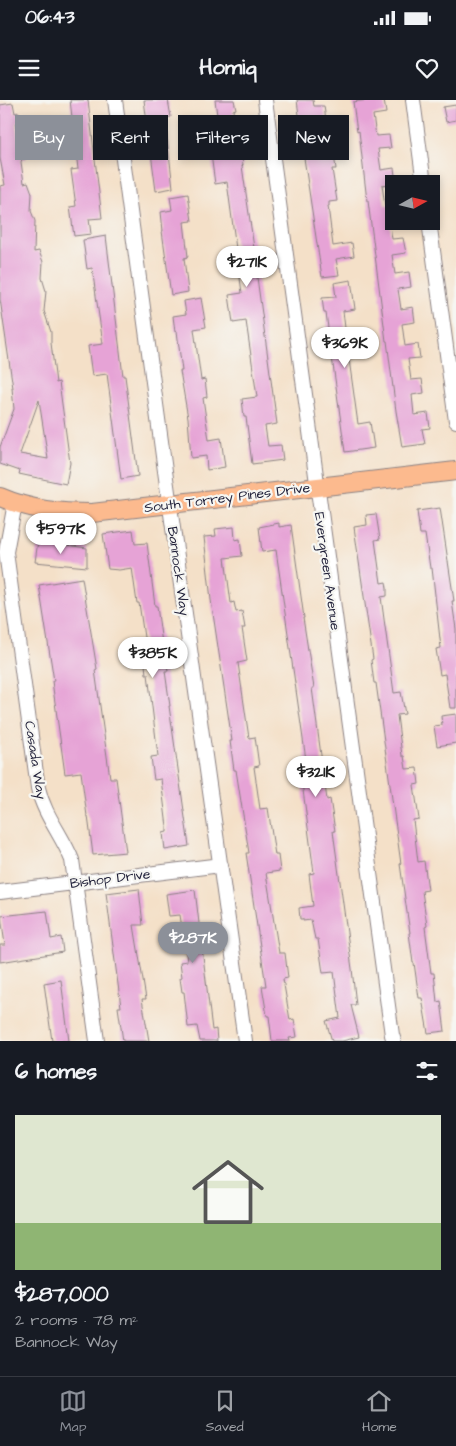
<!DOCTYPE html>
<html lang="en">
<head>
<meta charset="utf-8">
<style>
  :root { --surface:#171b24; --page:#242831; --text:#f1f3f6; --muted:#9ea1a6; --line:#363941; --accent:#8c9099 }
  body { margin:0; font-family:"Architects Daughter",sans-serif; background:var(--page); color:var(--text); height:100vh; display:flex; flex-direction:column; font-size:19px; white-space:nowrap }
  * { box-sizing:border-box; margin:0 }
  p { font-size:16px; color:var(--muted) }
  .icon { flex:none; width:28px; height:28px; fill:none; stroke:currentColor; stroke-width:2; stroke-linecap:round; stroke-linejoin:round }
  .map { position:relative; height:941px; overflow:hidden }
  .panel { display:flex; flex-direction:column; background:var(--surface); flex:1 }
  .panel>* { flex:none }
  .top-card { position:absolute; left:15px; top:15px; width:426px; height:45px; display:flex; gap:10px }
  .needle { width:32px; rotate:82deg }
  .tools { position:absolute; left:385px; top:75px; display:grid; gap:10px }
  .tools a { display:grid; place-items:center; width:55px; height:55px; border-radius:0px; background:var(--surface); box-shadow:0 2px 8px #0003; font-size:25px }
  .price { position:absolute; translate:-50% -42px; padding:0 11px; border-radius:18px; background:#fff; color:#222; font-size:16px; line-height:32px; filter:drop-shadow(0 1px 2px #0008) }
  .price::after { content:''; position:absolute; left:50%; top:30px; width:15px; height:11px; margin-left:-8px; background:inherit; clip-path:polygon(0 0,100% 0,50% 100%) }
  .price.on { background:var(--accent); color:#fff }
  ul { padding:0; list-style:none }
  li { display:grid; align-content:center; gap:10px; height:265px; padding:0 15px }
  li span { display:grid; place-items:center; height:155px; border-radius:0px; color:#555 }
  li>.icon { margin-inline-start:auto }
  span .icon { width:90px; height:90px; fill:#fffc; stroke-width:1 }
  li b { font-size:21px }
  h2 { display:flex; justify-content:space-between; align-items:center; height:60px; padding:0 15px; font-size:21px }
  .chip { padding:0 18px; border-radius:0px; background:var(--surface); box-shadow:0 2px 8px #0003; font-size:18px; line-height:45px }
  .chip.on { background:var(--accent); color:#fff }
  .status { display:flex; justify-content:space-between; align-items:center; height:35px; padding:0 25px; background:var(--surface); direction:ltr }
  .status svg { height:14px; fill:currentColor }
  header { display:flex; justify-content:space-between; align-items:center; height:65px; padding:0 15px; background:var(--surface); font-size:22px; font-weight:700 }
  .dock { display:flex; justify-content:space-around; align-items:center; height:70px; border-top:1px solid var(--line); background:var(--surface); font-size:14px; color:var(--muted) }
  .dock a { display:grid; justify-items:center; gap:2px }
  .dock .on { color:var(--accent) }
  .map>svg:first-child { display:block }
  .building { fill:#e6a3d6; fill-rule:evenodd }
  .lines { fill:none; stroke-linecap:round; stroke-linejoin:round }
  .minor-casing { stroke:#8b8182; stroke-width:16 }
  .major-casing { stroke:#8b8182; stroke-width:20 }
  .minor { stroke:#fff; stroke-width:14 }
  .major { stroke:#fcba8e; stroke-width:18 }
  .labels { text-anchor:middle; stroke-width:4.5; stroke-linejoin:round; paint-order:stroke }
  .street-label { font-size:14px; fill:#22223b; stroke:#f6f6f2 }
</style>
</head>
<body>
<div class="status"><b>06:43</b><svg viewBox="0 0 49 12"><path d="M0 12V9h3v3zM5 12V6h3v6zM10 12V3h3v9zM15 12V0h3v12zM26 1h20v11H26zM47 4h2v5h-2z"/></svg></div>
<header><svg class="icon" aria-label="menu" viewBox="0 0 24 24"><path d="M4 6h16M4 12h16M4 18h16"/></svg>Homiq<svg class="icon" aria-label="heart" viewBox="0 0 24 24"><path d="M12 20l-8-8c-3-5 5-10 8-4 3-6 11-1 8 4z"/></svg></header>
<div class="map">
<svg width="456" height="941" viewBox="0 0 456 941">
  <rect width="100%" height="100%" fill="#f6f6f2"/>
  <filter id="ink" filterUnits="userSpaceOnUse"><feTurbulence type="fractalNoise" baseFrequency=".02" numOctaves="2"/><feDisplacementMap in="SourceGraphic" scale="10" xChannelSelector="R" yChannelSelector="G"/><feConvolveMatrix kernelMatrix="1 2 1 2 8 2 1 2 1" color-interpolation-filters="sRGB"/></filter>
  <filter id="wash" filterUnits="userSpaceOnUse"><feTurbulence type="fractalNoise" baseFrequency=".0096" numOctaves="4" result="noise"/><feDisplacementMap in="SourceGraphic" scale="20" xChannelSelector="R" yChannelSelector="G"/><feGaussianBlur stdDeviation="1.12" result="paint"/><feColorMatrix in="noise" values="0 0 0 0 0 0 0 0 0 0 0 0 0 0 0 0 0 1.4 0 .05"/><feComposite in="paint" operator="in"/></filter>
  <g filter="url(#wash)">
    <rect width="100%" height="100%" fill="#f4e0c8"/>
    <g id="blocks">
      <!-- building -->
      <path class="building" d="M70 0H88L102 118 89 119 91 134 74 136 70 107 76 106 71 70 78 69Z
        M144 0H168L171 17 165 18 173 88 156 91Z
        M215 0H234L236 9 233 10 239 50H241L243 65 242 66 254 148H253L277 324 265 326 268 346 281 345 283 360 252 364 246 317H244L242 299 257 297 246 221 233 223 229 195 242 193 227 82 215 84 211 54 222 53Z
        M297 0H313L314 6H324L329 41 332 40 336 69H332L337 101 329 102V106H328L333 146 352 143 354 156 336 159 339 175 322 177 304 58H307L305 38H302Z
        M369 0H384L386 13 373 15 376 36 389 35 391 48 378 49 381 70 394 68 396 83 382 85 385 106 394 105V119H389L392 139 403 138 406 153 392 155 395 174 409 172 411 187 398 189 401 209 413 207 415 222 402 224 405 246 418 244 420 258 408 259 411 280 422 279 424 293 412 295 414 315 428 313 430 328 422 329 425 344 402 347 396 311 387 241H386L368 101H367L359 31 357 32 353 2Z
        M13 3 15 13 19 12 20 22H17L16 25 20 49H24L26 59H22L21 62 24 83 28 82 32 93 31 111 35 121 34 152 39 151 43 162 42 178 46 191 44 211 51 232V243L56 283 59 282 70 363 66 384 19 374 20 371 0 364V347L14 309 12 288H13L0 199V86L5 85 0 58V5ZM39 300 48 359 20 354Z
        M456 5V20L446 22 443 7Z
        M188 94 192 121 184 122 188 157 184 158 188 192 171 195 162 131H163L161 112 172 110 170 97Z
        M106 136 123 276H125L138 376 121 379 107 274 92 276 88 246 103 244 92 168 87 169 83 140Z
        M351 180 355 209 343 211 347 245 358 324 370 322 374 348 345 352 326 213H324L322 198 336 197 334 183Z
        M201 198 206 227 194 229 201 280 205 279 207 297 203 298 209 340 221 338 225 367 207 370 206 356 191 358 188 318 180 271H182L177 231 175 232 173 216 186 214 184 201Z
        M440 408 454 501H452L456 529V608H450L445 574 440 575 436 549 441 548 432 468H430L425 434H420L417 411Z
        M376 414 380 439 375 440 381 483 386 482 387 488V496L381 497 394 593 401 592 405 614 397 615 402 656H404L406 669 417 668 419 684 414 685 419 719 413 720 418 762 424 761 428 790 422 791 427 826 425 827 431 873H434L437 902 441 901 445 931 428 933 422 898H419L414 863H413L409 833H410L400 764H401L376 583H374L371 560 373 559 354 427 367 425 366 415Z
        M279 423V427L291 425 304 518H303L314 588H312L327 700 330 699 335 731H333L352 869 356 905H351L359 937 342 941H332L326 921 340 918 334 872 323 873 318 839H315L311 820 303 821V819H300L299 808 313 806 309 774 314 773 301 675 308 674 276 450 262 452 259 427Z
        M234 427 235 440 240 439 242 456 225 458 231 503 234 502 236 512 242 511 245 528H242L247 561 238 563 249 638 255 637 259 666 254 667 260 709 268 708 275 755H278L280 771 266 773 279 853H285L288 878 283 879 290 920 294 919 297 937 289 938 290 941H272L269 916H267L262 886H266L246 753H249L236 670H234L230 641H232L211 500 204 437 216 436 215 429Z
        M133 430 135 444 147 443 155 506H157L163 551H165L168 571H165L170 606H169L189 746 165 750 163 733 167 732V727L161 679 154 680 151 657 158 656 148 574H146L145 564 136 565 134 546 145 544 139 503H137L132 468 119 470 108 469 103 434Z
        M38 441 87 448V467L35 462Z
        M82 478 97 569 95 570 110 678H116L126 752 93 755 88 716H87L81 672 65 674 52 581H54L39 485Z
        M456 614V643L437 646 434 626 442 625 441 616Z
        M139 789 143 825H134L146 899H142L149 941H123L118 907H121L106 793Z
        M195 790 212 930 216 929 217 941H200L197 926 188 927 184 892H182L180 878 182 877 180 862 187 861 180 815 169 816 166 794Z
        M47 811 51 839 61 837 63 852 0 862V845H5L1 816Z
        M61 880 69 941H52L44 883Z"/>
    </g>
  </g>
  <g filter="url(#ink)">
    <use href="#blocks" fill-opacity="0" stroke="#8b8182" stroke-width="1"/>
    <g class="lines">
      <!-- minor casing -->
      <g class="minor-casing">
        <path id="minor" d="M115 0 165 371 245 941
          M265 0 392 935 394 941
          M413 0 424 84
          M429 121 456 321
          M15 403 6 452 38 688C44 715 62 735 72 760L97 941
          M0 792 221 765"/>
      </g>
      <!-- major casing -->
      <g class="major-casing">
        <path id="major" d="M0 397C30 410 60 413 92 413L456 371"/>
      </g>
      <!-- minor -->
      <use href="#minor" class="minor"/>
      <!-- major -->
      <use href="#major" class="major"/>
    </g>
  </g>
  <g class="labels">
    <!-- street labels -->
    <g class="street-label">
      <text transform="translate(227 397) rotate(-7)" y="5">South Torrey Pines Drive</text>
      <text transform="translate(179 471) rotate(82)" y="5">Bannock Way</text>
      <text transform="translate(328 471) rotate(82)" y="5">Evergreen Avenue</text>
      <text transform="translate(36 660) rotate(81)" y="5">Casada Way</text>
      <text transform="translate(110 778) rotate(-7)" y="5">Bishop Drive</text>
    </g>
  </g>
</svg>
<div class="tools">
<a><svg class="needle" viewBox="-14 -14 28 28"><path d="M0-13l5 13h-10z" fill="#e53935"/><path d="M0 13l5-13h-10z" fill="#9ea1a6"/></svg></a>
</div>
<b class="price" style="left:247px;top:188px">$271K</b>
<b class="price" style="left:345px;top:269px">$369K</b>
<b class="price" style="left:61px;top:455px">$597K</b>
<b class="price" style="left:153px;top:579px">$385K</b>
<b class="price" style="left:316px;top:698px">$321K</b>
<b class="price on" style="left:193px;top:864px">$287K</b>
<div class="top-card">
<a class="chip on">Buy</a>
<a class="chip">Rent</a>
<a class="chip">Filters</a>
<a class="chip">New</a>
</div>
</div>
<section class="panel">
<h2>6 homes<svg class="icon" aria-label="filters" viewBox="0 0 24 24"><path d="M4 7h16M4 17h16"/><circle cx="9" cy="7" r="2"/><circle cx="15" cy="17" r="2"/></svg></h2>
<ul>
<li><span style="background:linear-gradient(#dfe7d0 70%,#8fb573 0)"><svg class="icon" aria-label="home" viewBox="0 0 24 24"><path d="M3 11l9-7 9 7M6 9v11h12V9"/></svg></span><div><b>$287,000</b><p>2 rooms · 78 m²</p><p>Bannock Way</p></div></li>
</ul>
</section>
<nav class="dock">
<a class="on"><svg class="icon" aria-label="map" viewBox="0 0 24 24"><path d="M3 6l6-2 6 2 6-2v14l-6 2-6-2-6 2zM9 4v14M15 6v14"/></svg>Map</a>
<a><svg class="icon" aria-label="saved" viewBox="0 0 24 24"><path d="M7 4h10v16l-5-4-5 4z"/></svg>Saved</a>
<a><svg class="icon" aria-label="home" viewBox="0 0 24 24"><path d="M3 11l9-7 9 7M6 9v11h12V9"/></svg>Home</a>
</nav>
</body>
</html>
